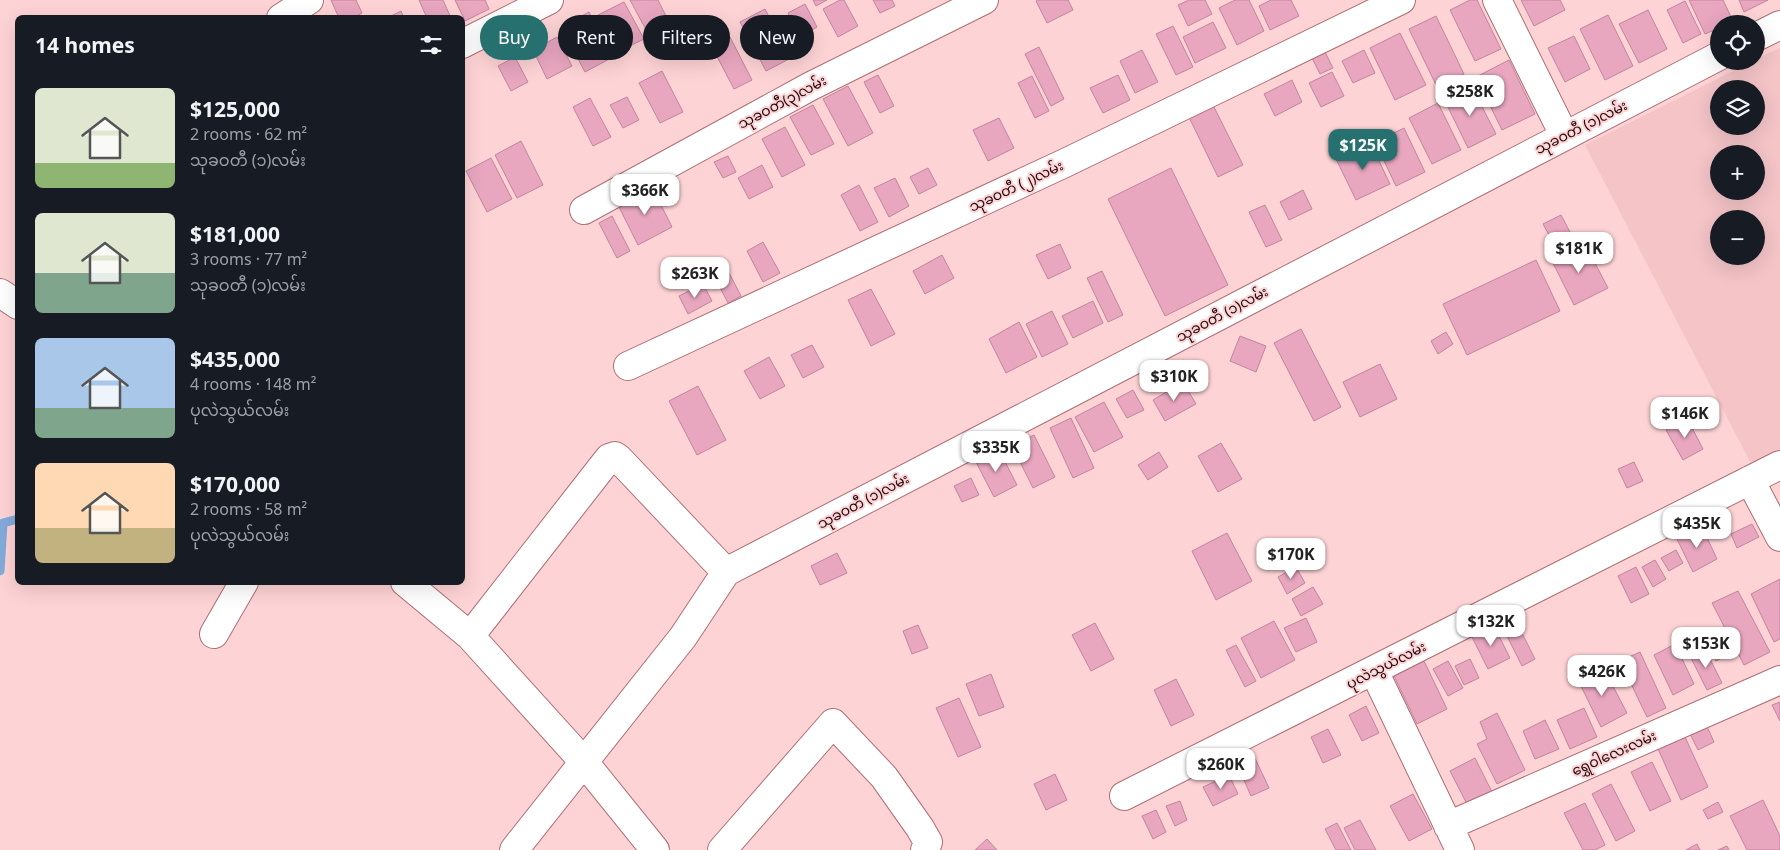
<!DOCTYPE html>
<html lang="en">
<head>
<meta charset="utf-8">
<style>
  :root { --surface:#171b24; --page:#242831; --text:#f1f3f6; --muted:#9ea1a6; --accent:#267170 }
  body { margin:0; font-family:"Noto Sans","Noto Sans Myanmar",sans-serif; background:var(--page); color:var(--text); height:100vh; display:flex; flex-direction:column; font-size:19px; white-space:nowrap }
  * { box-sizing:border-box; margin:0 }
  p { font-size:16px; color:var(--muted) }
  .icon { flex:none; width:28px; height:28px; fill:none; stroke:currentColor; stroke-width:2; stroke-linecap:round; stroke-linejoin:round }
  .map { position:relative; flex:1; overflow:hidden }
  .drawer { position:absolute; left:15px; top:15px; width:450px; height:570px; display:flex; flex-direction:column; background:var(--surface); border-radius:8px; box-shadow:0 5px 20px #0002 }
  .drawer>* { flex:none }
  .banner { position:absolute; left:480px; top:15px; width:475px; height:45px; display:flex; gap:10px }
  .tools { position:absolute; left:1710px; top:15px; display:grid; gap:10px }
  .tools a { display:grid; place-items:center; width:55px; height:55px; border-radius:50%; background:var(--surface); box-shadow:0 5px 20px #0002; font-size:25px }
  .price { position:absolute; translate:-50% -42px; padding:0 11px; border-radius:10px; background:#fff; color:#222; font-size:16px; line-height:32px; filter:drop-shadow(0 1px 2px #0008) }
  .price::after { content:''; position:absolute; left:50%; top:30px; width:15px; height:11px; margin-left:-8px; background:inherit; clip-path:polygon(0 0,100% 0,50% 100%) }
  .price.current { background:var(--accent); color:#fff }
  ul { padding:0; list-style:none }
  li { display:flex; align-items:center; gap:15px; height:125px; padding:0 20px }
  li span { display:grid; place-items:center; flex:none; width:140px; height:100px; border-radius:8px; color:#555 }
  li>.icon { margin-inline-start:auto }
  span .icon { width:60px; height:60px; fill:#fffc; stroke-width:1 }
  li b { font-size:21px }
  h2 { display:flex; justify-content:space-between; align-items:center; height:60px; padding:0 20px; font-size:21px }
  .chip { padding:0 18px; border-radius:22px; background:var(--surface); box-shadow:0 5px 20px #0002; font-size:18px; line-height:45px }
  .chip.current { background:var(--accent); color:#fff }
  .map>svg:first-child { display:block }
  .built { fill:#f4c4c7; fill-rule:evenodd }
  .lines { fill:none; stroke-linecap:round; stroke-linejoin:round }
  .stream { stroke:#82aadb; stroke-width:9 }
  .building { fill:#e8a6bf; stroke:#c2859d }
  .minor-casing { stroke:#ae6e74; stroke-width:30 }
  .minor { stroke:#fff; stroke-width:28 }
  .labels { text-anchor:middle; stroke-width:4; stroke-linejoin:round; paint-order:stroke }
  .street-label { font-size:14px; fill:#1f080b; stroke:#fed3d5 }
</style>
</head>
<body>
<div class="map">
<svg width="1780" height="850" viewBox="0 0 1780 850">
  <rect width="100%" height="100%" fill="#fed3d5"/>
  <!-- built -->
  <path class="built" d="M1780 48V459L1756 473 1585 145 1753 61H1756V59ZM1719 89H1756V126H1719ZM1719 154H1756V191H1719ZM1719 219H1756V256H1719Z"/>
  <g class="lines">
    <!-- stream -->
    <path class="stream" d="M0 571 3 523 18 519"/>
  </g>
  <!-- building -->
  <path class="building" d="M331 0H356L362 13 353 18H339Z
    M419 0H443L451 18H427Z
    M455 0H485L489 9 465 21Z
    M630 0H658L672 28 651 39Z
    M813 0H827L816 6Z
    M840 0H844L858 26 838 37 823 9Z
    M873 0H892L895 6 880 13Z
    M1038 0H1068L1073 10 1047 23 1036 1Z
    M1189 0H1205L1212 14 1188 26 1178 5Z
    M1235 0H1249L1264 31 1237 45 1219 8Z
    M1271 0H1291L1299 16 1270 30 1259 6Z
    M1470 0H1477L1501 49 1475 61 1450 10Z
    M1521 0H1560L1565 10 1534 26Z
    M1689 0H1723L1733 21 1727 24H1719V28L1705 34Z
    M1739 0H1768L1744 12Z
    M1685 1 1701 34 1683 43 1667 10Z
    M624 2 644 39 618 52 598 15Z
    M805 4 817 27 800 37 788 13Z
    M765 9 791 58 766 71 740 22Z
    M1648 10 1667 49 1639 63 1619 24Z
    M401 11 404 18H387Z
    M589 12 613 57 585 72 561 27Z
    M1608 15 1633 66 1605 80 1580 29Z
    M1436 16 1464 74 1437 87 1409 29Z
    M1213 22 1226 48 1195 63 1183 37Z
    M1173 26 1193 67 1176 75 1156 34Z
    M1400 33 1426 85 1395 100 1370 48Z
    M1574 36 1590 69 1565 82 1548 48Z
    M557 37 572 66 547 79 533 50Z
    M730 37 752 80 734 89 712 47Z
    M1321 44 1333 68 1320 74 1308 50Z
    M1039 47 1064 99 1051 106 1025 54Z
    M1142 50 1158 82 1135 93 1120 61Z
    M1364 50 1375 73 1353 83 1342 61Z
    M515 57 528 82 511 91 498 66Z
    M1509 60 1535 114 1502 130 1476 77Z
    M662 71 683 112 660 123 639 83Z
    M1332 72 1344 96 1321 107 1309 83Z
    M878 75 894 106 880 113 864 82Z
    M1118 75 1130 100 1103 113 1090 88Z
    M1032 76 1049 111 1035 118 1018 83Z
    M1292 80 1302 102 1275 116 1264 94Z
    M1471 85 1496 134 1468 148 1444 99Z
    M848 86 873 133 848 146 823 99Z
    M627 97 639 120 623 128 610 105Z
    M590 98 611 137 593 146 573 107Z
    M1210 99 1243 165 1218 177 1186 111Z
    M1438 103 1461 150 1432 164 1409 118Z
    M813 105 834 144 811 155 790 117Z
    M999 118 1014 148 988 161 973 130Z
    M785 127 805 165 782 177 762 139Z
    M1404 128 1425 172 1396 186 1375 142Z
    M521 141 543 185 517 198 495 155Z
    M1370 142 1390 184 1356 200 1336 159Z
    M728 156 736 172 723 178 714 162Z
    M491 158 512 199 487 212 466 171Z
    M762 165 773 187 749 199 738 178Z
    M928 168 937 185 919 194 910 177Z
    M1171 168 1228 285 1165 316 1108 199Z
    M895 178 909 206 889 217 874 188Z
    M859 185 878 222 860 231 841 195Z
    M652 187 672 227 638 245 618 205Z
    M1303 190 1312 209 1289 220 1280 202Z
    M1265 205 1282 240 1266 247 1249 212Z
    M1561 215 1571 234 1554 244 1543 224Z
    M612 216 630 251 617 258 599 223Z
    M763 242 780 273 763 282 747 251Z
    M1584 242 1608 288 1574 305 1551 259Z
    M1060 244 1071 268 1048 279 1036 255Z
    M942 255 954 278 925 294 913 271Z
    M1536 260 1560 311 1467 355 1443 304Z
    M724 263 741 296 728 303 711 270Z
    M1102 271 1123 315 1108 322 1087 278Z
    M703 284 712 301 688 314 679 296Z
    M871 289 895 334 871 346 848 300Z
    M1093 301 1103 323 1073 338 1062 316Z
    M1052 311 1068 344 1042 357 1026 324Z
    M1019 322 1037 357 1006 373 989 339Z
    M1301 329 1341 407 1314 421 1274 343Z
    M1446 332 1453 344 1438 354 1431 341Z
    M1240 336 1266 346 1256 372 1230 361Z
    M812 345 824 367 803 378 791 355Z
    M769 357 785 386 760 399 744 371Z
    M1380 364 1397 399 1360 417 1343 382Z
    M1183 382 1196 404 1165 421 1153 400Z
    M698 386 726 440 697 455 669 401Z
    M1133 390 1144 410 1127 418 1116 399Z
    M1104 402 1123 437 1094 452 1075 417Z
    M1071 418 1094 468 1073 478 1050 428Z
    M1687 418 1703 449 1683 460 1666 430Z
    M1034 435 1055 477 1033 488 1012 446Z
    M1221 443 1242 479 1218 492 1198 456Z
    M999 450 1017 485 994 497 976 462Z
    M1159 452 1168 467 1148 480 1138 465Z
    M1634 462 1643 481 1627 488 1618 469Z
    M971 478 979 495 962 502 954 486Z
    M1752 524 1759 537 1737 548 1731 534Z
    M1702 527 1717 559 1693 572 1677 539Z
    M1227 533 1252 581 1216 600 1192 551Z
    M1676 550 1683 563 1669 571 1661 558Z
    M837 553 847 573 820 585 811 566Z
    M1655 560 1666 579 1653 587 1642 567Z
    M1296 567 1305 583 1287 594 1278 577Z
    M1636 567 1649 594 1631 603 1618 576Z
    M1780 579V639L1774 642 1751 594Z
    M1313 587 1323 604 1301 616 1292 599Z
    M1738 591 1770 652 1744 665 1712 603Z
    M1306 618 1317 642 1296 652 1284 628Z
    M1274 621 1295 660 1261 678 1241 638Z
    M1095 623 1114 659 1091 671 1072 635Z
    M1517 623 1535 659 1522 666 1504 630Z
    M918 625 928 648 912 654 903 631Z
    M1494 626 1510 658 1488 669 1472 637Z
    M1716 629 1730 654 1716 661 1703 636Z
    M1675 644 1694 684 1673 695 1654 655Z
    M1236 645 1256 681 1245 687 1226 650Z
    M1705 649 1722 683 1707 690 1690 656Z
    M1640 652 1666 708 1647 717 1620 661Z
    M1470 659 1479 678 1464 685 1455 666Z
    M1424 661 1447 709 1417 724 1394 676Z
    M1448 661 1463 688 1448 696 1433 669Z
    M1603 667 1627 713 1601 727 1578 680Z
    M991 674 1004 707 979 716 966 684Z
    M1176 679 1194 715 1171 726 1154 690Z
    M959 698 981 747 958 757 936 708Z
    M1780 702V721L1772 705Z
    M1366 706 1379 733 1362 741 1349 715Z
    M1584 708 1597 737 1570 749 1557 720Z
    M1497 713 1525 770 1497 784 1477 744 1487 739 1480 722Z
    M1545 720 1559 749 1535 759 1523 731Z
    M1705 722 1714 742 1698 750 1688 730Z
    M1328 729 1341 755 1323 763 1311 737Z
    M1685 737 1708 787 1681 800 1658 749Z
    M1253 754 1269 788 1251 796 1236 762Z
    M1475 758 1492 792 1467 804 1450 771Z
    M1652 762 1671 801 1650 811 1631 772Z
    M1055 774 1067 800 1046 810 1034 784Z
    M1229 775 1238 794 1213 806 1203 787Z
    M1611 784 1635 831 1616 841 1592 794Z
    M1413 794 1432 829 1409 841 1390 806Z
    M1763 800 1780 836V850H1747L1730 816Z
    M1180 801 1187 820 1175 826 1166 806Z
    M1718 802 1723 812 1708 819 1703 810Z
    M1585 803 1605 845 1595 850H1583L1564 813Z
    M1156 810 1166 832 1153 839 1142 816Z
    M1360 820 1376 850H1355L1344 828Z
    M1337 823 1351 850H1336L1325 829Z
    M987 839 997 850H975Z
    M1697 844 1700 850H1686Z
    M1727 846 1729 850H1718Z"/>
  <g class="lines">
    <!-- minor casing -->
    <g class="minor-casing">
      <path id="minor" d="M1497 0 1564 135
        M281 18 309 0
        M1756 37 1780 25
        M462 44 549 0
        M584 210 811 86 984 0
        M0 293 18 305
        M628 366 1065 163 1401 0
        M1750 480 1780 537
        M405 582 470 636 584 762 655 850
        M214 634 244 582
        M470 636 609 458 615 456 619 459 726 572
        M1374 671 1460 850
        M1124 796 1780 465
        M1448 826 1780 680
        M514 850 683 637 726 572 1719 56
        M722 850 833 723 884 777 920 828 928 842 925 850"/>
    </g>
    <!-- minor -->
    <use href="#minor" class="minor"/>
  </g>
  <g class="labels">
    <!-- street labels -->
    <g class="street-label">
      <text transform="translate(782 102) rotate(-28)" y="5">သုခဝတီ(၃)လမ်း</text>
      <text transform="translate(1581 127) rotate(-27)" y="5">သုခဝတီ (၁)လမ်း</text>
      <text transform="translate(1016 186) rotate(-25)" y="5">သုခဝတီ (၂)လမ်း</text>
      <text transform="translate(1222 314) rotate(-28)" y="5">သုခဝတီ (၁)လမ်း</text>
      <text transform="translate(863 501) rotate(-28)" y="5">သုခဝတီ (၁)လမ်း</text>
      <text transform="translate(1386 665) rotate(-27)" y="5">ပုလဲသွယ်လမ်း</text>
      <text transform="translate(1614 753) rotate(-24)" y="5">ရွှေဝါလေးလမ်း</text>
    </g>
  </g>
</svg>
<div class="tools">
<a><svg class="icon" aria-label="locate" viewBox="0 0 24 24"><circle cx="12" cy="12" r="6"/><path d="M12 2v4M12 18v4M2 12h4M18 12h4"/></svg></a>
<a><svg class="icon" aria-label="layers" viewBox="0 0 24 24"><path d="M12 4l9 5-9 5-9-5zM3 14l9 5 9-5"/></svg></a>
<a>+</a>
<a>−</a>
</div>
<b class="price" style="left:1470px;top:117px">$258K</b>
<b class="price current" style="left:1363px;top:171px">$125K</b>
<b class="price" style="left:645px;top:216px">$366K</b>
<b class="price" style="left:1579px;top:274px">$181K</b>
<b class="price" style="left:695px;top:299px">$263K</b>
<b class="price" style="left:1174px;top:402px">$310K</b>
<b class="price" style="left:1685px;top:439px">$146K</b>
<b class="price" style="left:996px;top:473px">$335K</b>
<b class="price" style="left:1697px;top:549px">$435K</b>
<b class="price" style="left:1291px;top:580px">$170K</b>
<b class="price" style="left:1491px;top:647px">$132K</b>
<b class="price" style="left:1706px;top:669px">$153K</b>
<b class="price" style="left:1602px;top:697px">$426K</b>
<b class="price" style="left:1221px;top:790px">$260K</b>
<div class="banner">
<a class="chip current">Buy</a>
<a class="chip">Rent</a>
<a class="chip">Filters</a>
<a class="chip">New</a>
</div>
<section class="drawer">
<h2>14 homes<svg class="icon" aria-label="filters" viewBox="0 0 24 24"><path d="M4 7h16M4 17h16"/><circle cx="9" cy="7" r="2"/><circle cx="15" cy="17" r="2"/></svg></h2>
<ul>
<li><span style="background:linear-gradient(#dfe7d0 75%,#8fb573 0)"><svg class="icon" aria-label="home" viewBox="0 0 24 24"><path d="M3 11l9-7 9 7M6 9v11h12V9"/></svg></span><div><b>$125,000</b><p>2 rooms · 62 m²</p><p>သုခဝတီ (၁)လမ်း</p></div></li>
<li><span style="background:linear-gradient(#dfe7d0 60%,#7fa58c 0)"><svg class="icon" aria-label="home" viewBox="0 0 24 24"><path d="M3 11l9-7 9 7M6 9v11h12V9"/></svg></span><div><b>$181,000</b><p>3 rooms · 77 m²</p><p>သုခဝတီ (၁)လမ်း</p></div></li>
<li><span style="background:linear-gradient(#a9c7e8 70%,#7fa58c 0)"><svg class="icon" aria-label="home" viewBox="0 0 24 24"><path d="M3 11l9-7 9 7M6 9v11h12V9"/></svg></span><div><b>$435,000</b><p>4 rooms · 148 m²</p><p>ပုလဲသွယ်လမ်း</p></div></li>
<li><span style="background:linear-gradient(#ffd9b3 65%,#c2b280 0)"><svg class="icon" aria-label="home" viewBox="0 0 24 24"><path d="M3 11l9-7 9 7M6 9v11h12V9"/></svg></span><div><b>$170,000</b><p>2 rooms · 58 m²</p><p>ပုလဲသွယ်လမ်း</p></div></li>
</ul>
</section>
</div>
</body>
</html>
